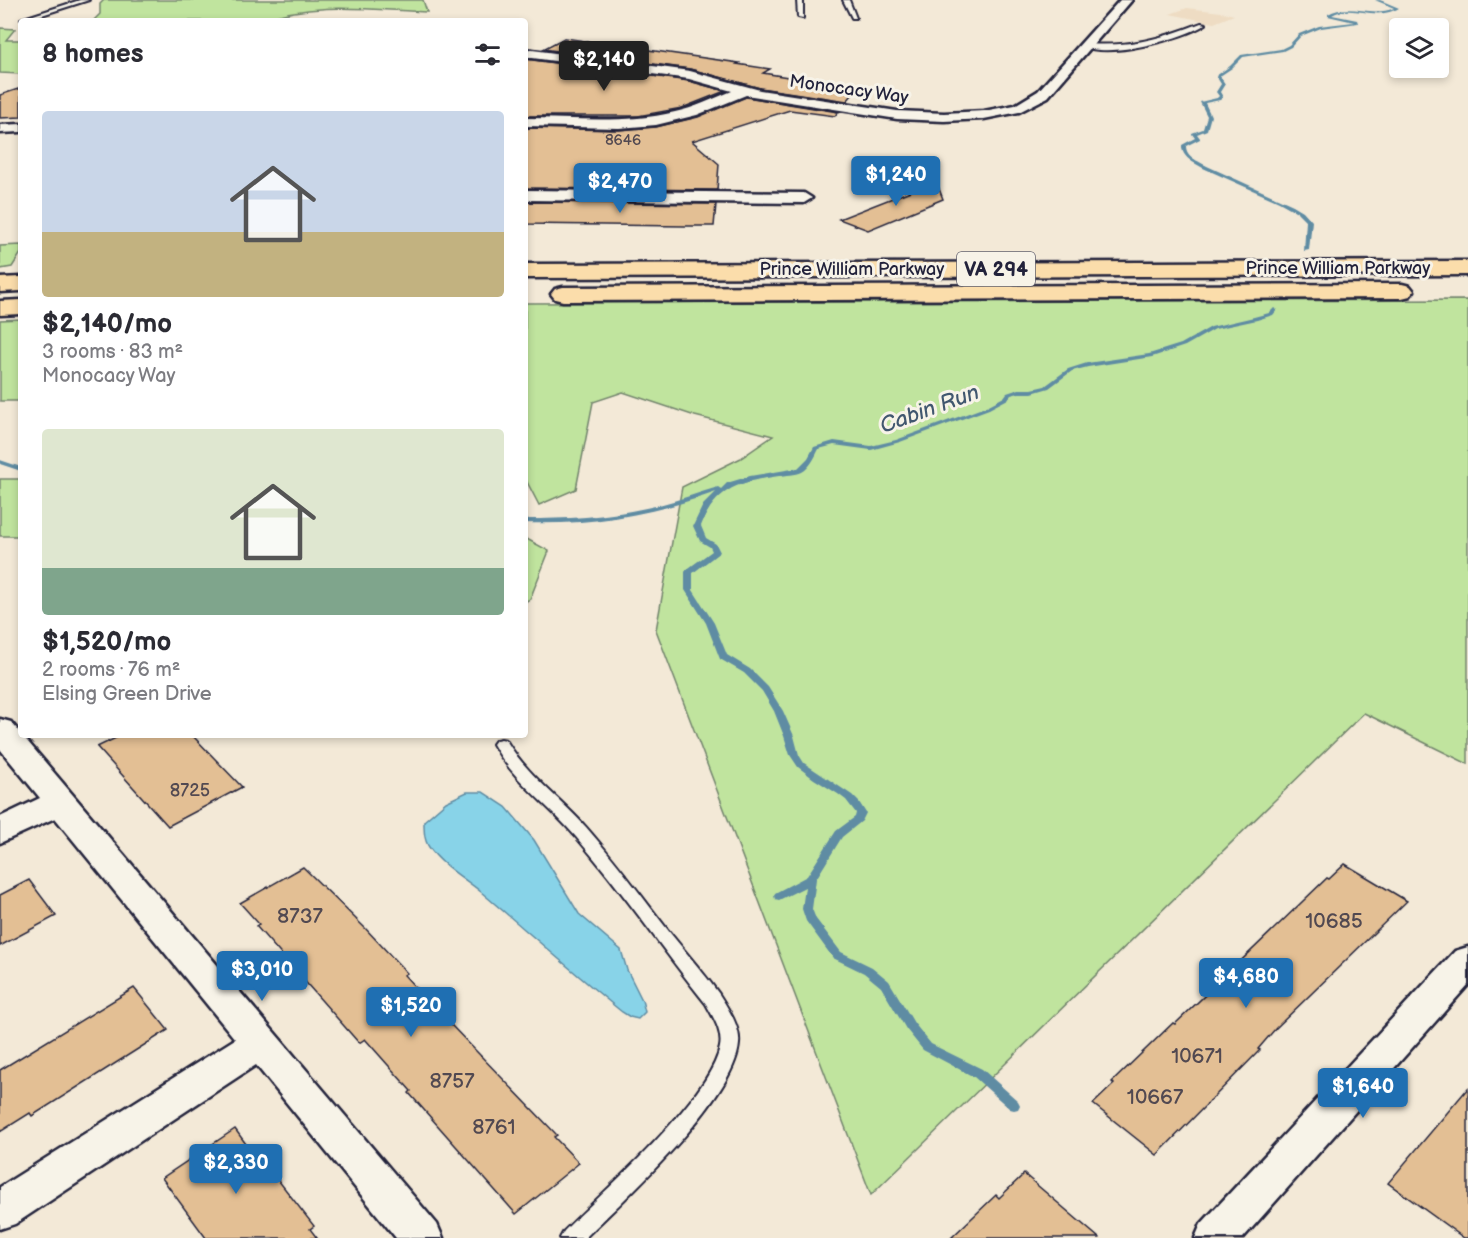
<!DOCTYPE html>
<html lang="en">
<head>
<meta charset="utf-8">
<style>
  :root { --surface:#fff; --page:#f2f2f3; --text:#2b2b33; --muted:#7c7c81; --accent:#1f6fb2 }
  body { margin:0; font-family:"Balsamiq Sans",sans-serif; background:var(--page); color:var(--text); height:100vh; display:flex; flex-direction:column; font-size:22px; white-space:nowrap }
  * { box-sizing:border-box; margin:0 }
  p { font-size:20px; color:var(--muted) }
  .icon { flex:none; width:33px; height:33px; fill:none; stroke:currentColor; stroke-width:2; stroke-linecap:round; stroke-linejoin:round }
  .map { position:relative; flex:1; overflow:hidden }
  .drawer { position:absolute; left:18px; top:18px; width:510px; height:720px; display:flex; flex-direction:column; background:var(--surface); border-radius:6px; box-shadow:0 3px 9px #0003 }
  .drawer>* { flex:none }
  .tools { position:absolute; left:1389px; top:18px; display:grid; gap:12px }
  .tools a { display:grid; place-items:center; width:60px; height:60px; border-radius:6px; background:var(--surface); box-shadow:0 3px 9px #0003; font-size:30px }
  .price { position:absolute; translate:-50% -51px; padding:0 14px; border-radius:6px; background:var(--accent); color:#fff; font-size:20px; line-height:39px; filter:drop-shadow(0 2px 3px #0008) }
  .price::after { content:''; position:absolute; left:50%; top:36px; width:18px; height:14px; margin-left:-9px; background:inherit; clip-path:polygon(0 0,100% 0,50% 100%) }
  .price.current { background:#222; color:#fff }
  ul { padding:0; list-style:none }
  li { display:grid; align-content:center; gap:12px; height:318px; padding:0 24px }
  li span { display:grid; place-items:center; height:186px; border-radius:6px; color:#555 }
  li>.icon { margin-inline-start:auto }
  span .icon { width:108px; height:108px; fill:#fffc; stroke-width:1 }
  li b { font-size:26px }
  h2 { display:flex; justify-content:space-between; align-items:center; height:72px; padding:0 24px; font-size:26px }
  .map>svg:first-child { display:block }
  .built { fill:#eedcc3 }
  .green { fill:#c0e49e; stroke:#71836c; stroke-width:1.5 }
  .water { fill:#88d3e8; stroke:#5f8ca3; stroke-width:1.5 }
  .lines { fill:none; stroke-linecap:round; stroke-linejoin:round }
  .stream { fill:#5f8ca3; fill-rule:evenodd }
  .building { fill:#e3bf94; stroke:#22223b; stroke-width:1.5 }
  .lane-casing { stroke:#22223b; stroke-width:4 }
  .street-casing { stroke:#22223b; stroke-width:5 }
  .highway-casing { stroke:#22223b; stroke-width:5 }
  .lane { fill:#f7f3e8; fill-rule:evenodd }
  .street { fill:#f7f3e8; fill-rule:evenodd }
  .highway { fill:#fbddab; fill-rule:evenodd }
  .labels { text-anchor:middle; stroke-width:6; stroke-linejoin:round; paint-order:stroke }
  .far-number-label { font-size:15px; fill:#524951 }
  .far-street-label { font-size:18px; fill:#22223b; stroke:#f7f3e8 }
  .number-label { font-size:18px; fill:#524951 }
  .shield { fill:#f7f3e8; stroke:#62616f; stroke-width:1.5 }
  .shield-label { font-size:20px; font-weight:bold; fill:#22223b }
  .near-number-label { font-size:21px; fill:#524951 }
  .water-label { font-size:22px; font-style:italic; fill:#41576f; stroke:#f7f3e8 }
</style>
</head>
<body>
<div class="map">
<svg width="1468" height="1238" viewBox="0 0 1468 1238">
  <rect width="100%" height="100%" fill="#f3e9d7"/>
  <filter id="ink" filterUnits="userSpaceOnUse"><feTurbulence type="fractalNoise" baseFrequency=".0167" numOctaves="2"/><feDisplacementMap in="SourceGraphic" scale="12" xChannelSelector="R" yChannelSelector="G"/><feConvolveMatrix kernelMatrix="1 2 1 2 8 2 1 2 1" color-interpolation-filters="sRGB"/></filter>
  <g filter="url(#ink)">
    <!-- built -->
    <path class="built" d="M1187 8 1221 12 1234 15 1214 23 1170 14Z"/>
    <!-- green -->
    <path class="green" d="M104 0H423L427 12C373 10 312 1 261 21H93L100 14V4Z
      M0 28 15 29 6 40H21V74L0 73Z
      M21 245V253L12 267 0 269V246Z
      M1468 300V764L1364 713 871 1195 656 630 682 487 741 458 773 436 695 416 623 392 593 402 576 489 539 505 525 478V303Z
      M21 319V401H0V320Z
      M0 479H21V536H0Z
      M525 538 549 551 530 599 525 602Z"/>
    <!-- water -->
    <path class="water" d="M467 792H483L506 807 534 840 579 914 621 950 627 970 642 1000 645 1012 638 1019 630 1017 622 1012C574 973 528 932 481 892 464 878 442 866 429 847 424 840 424 830 424 821L446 802Z"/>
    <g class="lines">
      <!-- stream -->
      <path class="stream" d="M1375 0H1380L1399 8C1375 22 1352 3 1332 15L1357 20 1358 23 1321 28 1301 36 1291 47 1283 51 1243 57 1232 68 1220 76 1225 84 1220 92 1223 97 1220 100 1205 103 1211 116 1207 130 1197 134 1200 138V139L1186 146C1186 157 1198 161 1207 166L1293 205 1303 211 1312 221 1309 250 1304 251 1306 221 1297 212 1279 202 1203 168C1194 163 1181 157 1182 145L1195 138 1192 134V133L1203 129 1207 116 1200 102 1217 98 1219 96 1216 92 1221 84 1216 76 1230 66 1241 55 1281 49 1289 45 1299 34 1319 26 1354 22 1328 16V14C1349 2 1372 18 1394 8Z
        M1274 308 1277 310 1273 315 1257 320 1215 329 1185 346 1152 357 1088 367 1072 371 1049 388 1032 393H1019L1011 395 1008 399 989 409 900 442 871 450 834 445 819 449C815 457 810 468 802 472 796 475 786 475 779 476 741 482 716 487 701 526L706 538 716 544 720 552 693 573V590L714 623 727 655 750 669 768 687 783 711 794 736 799 755 804 763 852 795 859 802 866 813 862 821 842 837 816 879 812 909 816 919 841 952 872 967 889 981 914 1023 931 1044 982 1069 1018 1101 1020 1105 1018 1109 1014 1110 1010 1109 974 1077 923 1050 906 1029 881 987 864 973 833 958 806 921 802 909 805 887 779 900 775 899 774 896 775 893 807 876 836 831 855 817 856 813 846 800 838 794 814 779 798 767 790 755 784 736 774 711 762 691 744 673 720 659 706 623 685 590V572L686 570 712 551 710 547 700 541 693 526 703 505 716 492C650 515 595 525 525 523V519C566 519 606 517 646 508 671 503 694 494 718 487L721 489 727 483 750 476 798 468 808 458 814 447 834 441 871 446 896 440 985 407 1004 397 1007 393 1019 389H1032L1045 386 1068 369 1087 363 1149 354 1181 344 1211 327 1254 317 1269 313Z
        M0 460 21 467V471L0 464Z"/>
    </g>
    <!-- building -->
    <path class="building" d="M564 38 739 63 737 64 770 69 763 73 858 88 847 101 760 88 690 69 543 49Z
      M525 59 689 81 725 91 682 108 638 116H525Z
      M21 88V117L0 118V95Z
      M746 97 838 112 835 116 790 110 692 141 719 164 717 190 525 188V128L619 130 656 127 698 117Z
      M936 181 943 199 868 230 839 219Z
      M525 202 716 204 714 226H685L525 224Z
      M122 735H192L242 787 168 826 97 747Z
      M1345 864 1407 901 1276 1028 1258 1049 1260 1050 1157 1155 1093 1104 1114 1084 1112 1082 1173 1023 1175 1024 1327 878 1329 879Z
      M303 867 365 928 407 973 404 975 426 999 557 1135 554 1137 579 1163 516 1214 409 1093 411 1091 365 1039 359 1043 256 926 259 924 240 903Z
      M29 880 56 916 0 946V895Z
      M134 988 168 1030 32 1116 30 1113 0 1132V1070Z
      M1468 1088V1238H1464L1388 1183Z
      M235 1129 254 1155 257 1153 314 1226 310 1229 317 1238H206L162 1178Z
      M1024 1174 1099 1238H951L996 1195 999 1198Z"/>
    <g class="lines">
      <!-- lane casing -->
      <g class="lane-casing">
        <path id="lane" d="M80 0H89L26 20 21 19Z
          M797 0H803V18L798 17Z
          M843 0H849L856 18H852Z
          M1201 23 1206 24C1183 39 1108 59 1083 46L1086 44C1130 47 1160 39 1201 23Z
          M501 739 506 740C528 776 558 796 586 827 616 861 643 898 671 934 687 954 704 973 719 994 728 1008 741 1028 739 1044 735 1098 625 1199 585 1238H560L564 1231C603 1192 710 1099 720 1047 723 1032 713 1017 706 1004 662 949 622 890 576 837 548 804 514 782 493 744L496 740Z"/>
      </g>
      <!-- street casing -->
      <g class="street-casing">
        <path id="street" d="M1120 0H1132L1048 97 1019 112 984 119 944 121 897 119 746 95 697 115 656 125 619 128 525 126V118C575 118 626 124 675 112 694 108 713 99 732 91L689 79 525 57V49L690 71 760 90 897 111 944 113 984 111 1015 105 1038 91Z
          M21 124V132L0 133V125Z
          M525 190 804 193 812 198 804 203 525 200Z
          M0 719 11 722 437 1224 443 1238H396L256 1065 15 1224 0 1229V1187L235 1039 55 818 0 843V817L40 798 0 749Z
          M1468 947V985L1243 1238H1195L1201 1224 1455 951Z"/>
      </g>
      <!-- highway casing -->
      <g class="highway-casing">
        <path id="highway" d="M1468 261V275L525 278V264Z
          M21 277V291L0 292V278Z
          M1402 284 1410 286 1414 291 1410 296 1402 298 563 301 555 299 551 294 555 289 563 287Z
          M21 300V314L0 315V301Z"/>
      </g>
      <!-- lane -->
      <use href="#lane" class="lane"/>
      <!-- street -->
      <use href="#street" class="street"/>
      <!-- highway -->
      <use href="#highway" class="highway"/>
    </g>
  </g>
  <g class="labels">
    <!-- far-number labels -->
    <g class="far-number-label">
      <text x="623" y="145">8646</text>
    </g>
    <!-- far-street labels -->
    <g class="far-street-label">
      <text transform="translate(849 89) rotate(8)" y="6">Monocacy Way</text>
      <text x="1338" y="274">Prince William Parkway</text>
      <text x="852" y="275">Prince William Parkway</text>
    </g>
    <!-- number labels -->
    <g class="number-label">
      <text x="190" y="796">8725</text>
    </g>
    <!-- shield labels -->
    <rect class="shield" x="957" y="252" width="78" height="34" rx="4.5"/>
    <g class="shield-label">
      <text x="996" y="276">VA 294</text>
    </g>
    <!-- near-number labels -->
    <g class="near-number-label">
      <text x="300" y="923">8737</text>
      <text x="1334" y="928">10685</text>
      <text x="1197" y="1063">10671</text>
      <text x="452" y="1088">8757</text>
      <text x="1155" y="1104">10667</text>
      <text x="494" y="1134">8761</text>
    </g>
    <!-- water labels -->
    <g class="water-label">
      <text transform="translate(929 408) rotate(-20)" y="8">Cabin Run</text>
    </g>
  </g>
</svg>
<div class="tools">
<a><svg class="icon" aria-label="layers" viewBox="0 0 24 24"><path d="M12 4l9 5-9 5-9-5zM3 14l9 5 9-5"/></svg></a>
</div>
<b class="price current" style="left:604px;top:92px">$2,140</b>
<b class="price" style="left:896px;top:207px">$1,240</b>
<b class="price" style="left:620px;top:214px">$2,470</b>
<b class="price" style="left:262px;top:1002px">$3,010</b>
<b class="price" style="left:1246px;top:1009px">$4,680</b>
<b class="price" style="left:411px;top:1038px">$1,520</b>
<b class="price" style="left:1363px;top:1119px">$1,640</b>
<b class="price" style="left:236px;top:1195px">$2,330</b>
<section class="drawer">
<h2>8 homes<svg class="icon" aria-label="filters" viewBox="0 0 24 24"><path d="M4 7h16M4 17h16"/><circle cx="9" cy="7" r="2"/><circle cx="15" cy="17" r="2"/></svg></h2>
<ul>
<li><span style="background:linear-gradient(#c9d6e8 65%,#c2b280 0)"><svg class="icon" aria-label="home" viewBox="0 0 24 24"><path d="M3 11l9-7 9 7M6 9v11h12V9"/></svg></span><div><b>$2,140/mo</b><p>3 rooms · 83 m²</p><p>Monocacy Way</p></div></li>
<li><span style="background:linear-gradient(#dfe7d0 75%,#7fa58c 0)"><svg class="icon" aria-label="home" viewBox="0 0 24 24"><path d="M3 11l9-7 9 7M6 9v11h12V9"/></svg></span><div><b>$1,520/mo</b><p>2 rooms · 76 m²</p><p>Elsing Green Drive</p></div></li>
</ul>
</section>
</div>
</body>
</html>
